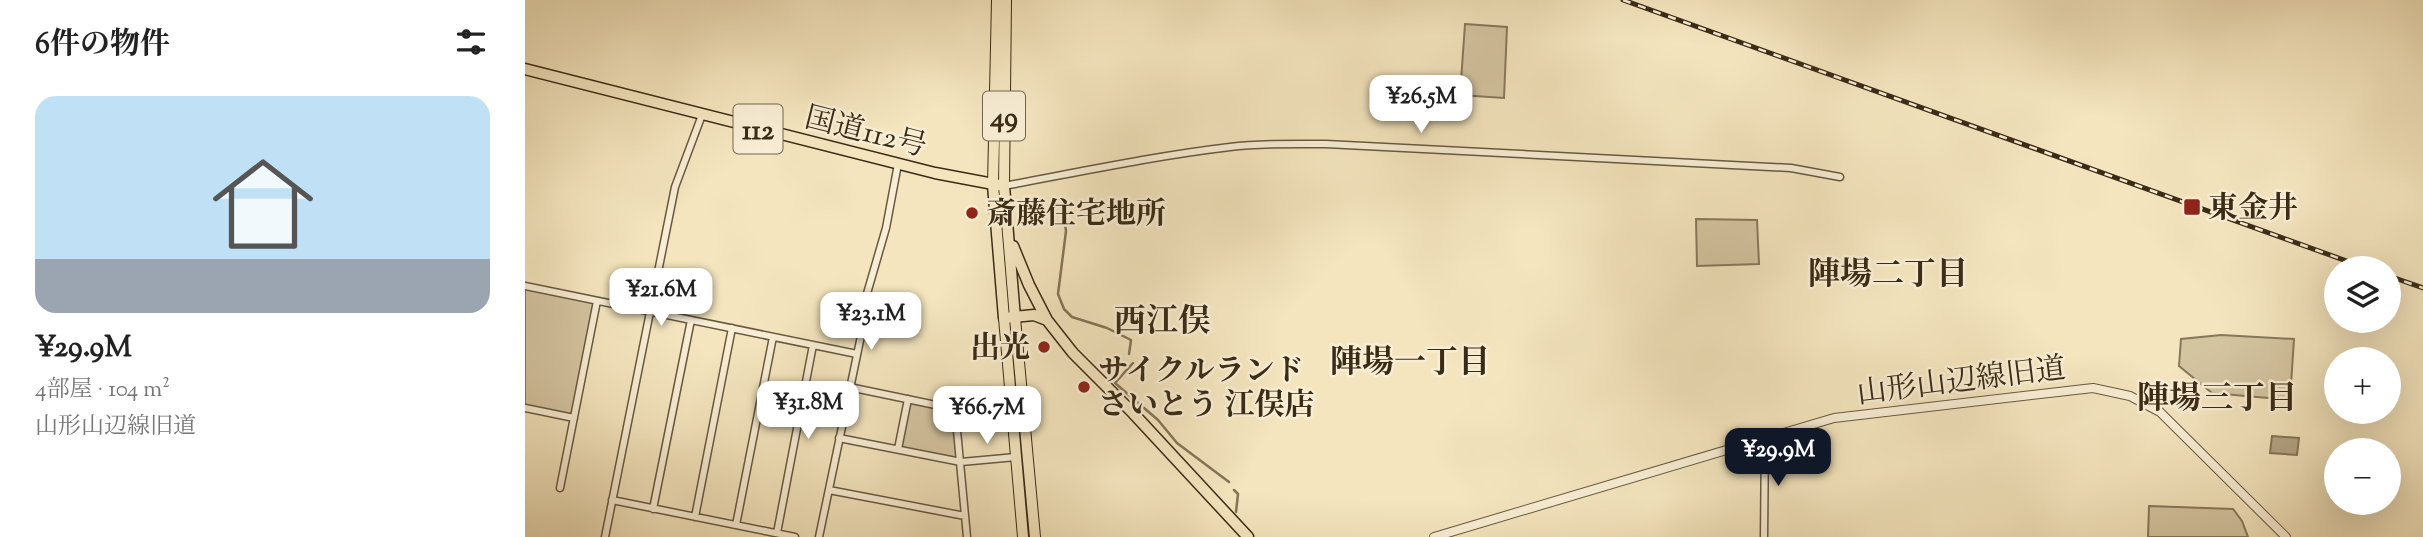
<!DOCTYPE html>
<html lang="ja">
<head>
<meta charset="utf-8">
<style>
  :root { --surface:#fff; --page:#f6f6f6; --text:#222; --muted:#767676; --accent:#111827 }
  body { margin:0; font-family:"Sorts Mill Goudy","Noto Serif JP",serif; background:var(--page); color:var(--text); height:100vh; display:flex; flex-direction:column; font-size:26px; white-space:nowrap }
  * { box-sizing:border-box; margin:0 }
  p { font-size:23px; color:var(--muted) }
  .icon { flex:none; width:38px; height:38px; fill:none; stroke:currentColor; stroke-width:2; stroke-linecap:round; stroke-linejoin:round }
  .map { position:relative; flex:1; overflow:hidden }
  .panel { display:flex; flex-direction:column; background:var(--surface); width:525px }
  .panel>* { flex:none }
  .controls { position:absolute; left:1799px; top:256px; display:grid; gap:14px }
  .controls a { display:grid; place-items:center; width:77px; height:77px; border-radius:50%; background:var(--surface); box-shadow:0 7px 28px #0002; font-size:35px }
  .price { position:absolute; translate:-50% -60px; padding:0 16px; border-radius:14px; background:#fff; color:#222; font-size:23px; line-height:46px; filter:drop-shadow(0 2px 4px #0008) }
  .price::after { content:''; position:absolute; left:50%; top:42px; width:21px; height:16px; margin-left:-10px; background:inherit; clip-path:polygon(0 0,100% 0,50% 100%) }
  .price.current { background:var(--accent); color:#fff }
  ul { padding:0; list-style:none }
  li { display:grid; align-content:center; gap:14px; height:371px; padding:0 35px }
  li span { display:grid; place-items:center; height:217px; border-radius:21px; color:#555 }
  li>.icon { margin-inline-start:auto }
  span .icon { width:126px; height:126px; fill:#fffc; stroke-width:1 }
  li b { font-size:30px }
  h2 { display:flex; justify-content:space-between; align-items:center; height:84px; padding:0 35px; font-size:30px }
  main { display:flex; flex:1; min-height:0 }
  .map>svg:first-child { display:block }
  .green { fill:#d4c5a1; stroke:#87785c; stroke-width:2 }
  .water { fill:#b5a685; stroke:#847559; stroke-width:2 }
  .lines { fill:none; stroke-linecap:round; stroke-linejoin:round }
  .stream { stroke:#847559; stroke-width:2.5 }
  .minor-casing { stroke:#685a40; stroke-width:9 }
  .tertiary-casing { stroke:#685a40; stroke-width:10 }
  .primary-casing { stroke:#3a2b16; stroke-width:12 }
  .trunk-casing { stroke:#3a2b16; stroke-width:13 }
  .minor { stroke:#f8eed5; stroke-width:6 }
  .tertiary { stroke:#f8eed5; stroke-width:8 }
  .primary { stroke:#f4e5be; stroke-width:10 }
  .trunk { stroke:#f4e5be; stroke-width:10 }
  .rail-casing { stroke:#3a2b16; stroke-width:5 }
  .rail { stroke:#f8eed5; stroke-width:2.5; stroke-dasharray:8; stroke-linecap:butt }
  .poi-dot { fill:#8f2418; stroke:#f8eed5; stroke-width:2.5 }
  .labels { text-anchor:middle; stroke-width:5; stroke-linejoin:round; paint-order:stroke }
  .shield { fill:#f8eed5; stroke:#73664f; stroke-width:2 }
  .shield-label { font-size:28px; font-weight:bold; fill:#3a2b16 }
  .street-label { font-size:30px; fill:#3a2b16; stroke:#f8eed5 }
  .poi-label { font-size:30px; font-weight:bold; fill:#3a2b16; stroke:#f8eed5; text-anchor:start }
  .neighbourhood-label { font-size:32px; font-weight:bold; fill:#3a2b16; stroke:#f8eed5 }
</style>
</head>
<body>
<main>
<section class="panel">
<h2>6件の物件<svg class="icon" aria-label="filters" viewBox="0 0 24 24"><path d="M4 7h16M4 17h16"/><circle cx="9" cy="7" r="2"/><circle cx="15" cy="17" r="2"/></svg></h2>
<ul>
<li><span style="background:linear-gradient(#bfe0f5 75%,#9aa5b1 0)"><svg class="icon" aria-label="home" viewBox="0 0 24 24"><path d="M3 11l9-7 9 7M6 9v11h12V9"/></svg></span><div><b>¥29.9M</b><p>4部屋 · 104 m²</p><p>山形山辺線旧道</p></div></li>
</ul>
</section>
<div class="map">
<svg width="1898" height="537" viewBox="0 0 1898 537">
  <rect width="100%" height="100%" fill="#f4e5be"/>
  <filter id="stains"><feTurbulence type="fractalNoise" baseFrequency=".00286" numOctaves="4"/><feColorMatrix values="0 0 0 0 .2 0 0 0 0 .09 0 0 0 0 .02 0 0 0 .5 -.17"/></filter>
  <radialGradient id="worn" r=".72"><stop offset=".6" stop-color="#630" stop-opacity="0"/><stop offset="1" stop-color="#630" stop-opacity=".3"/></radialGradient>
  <!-- green -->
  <path class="green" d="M940 24 982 27 979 98 935 95Z
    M1171 219 1232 220 1234 264 1172 266Z
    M0 286 72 301 49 418 0 408Z
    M1696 335 1769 339 1765 400 1687 393 1654 366 1656 339Z
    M383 399 430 409 436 462 373 449Z
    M1624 506 1708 509 1717 521 1723 537H1623Z"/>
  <!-- water -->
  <path class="water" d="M1747 436 1774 438 1772 455 1745 453Z"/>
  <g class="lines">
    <!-- stream -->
    <path class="stream" d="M536 199 541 231 533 294 539 309 547 317 582 328 606 340 604 354
      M608 363 590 383 633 420 652 443 704 482
      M709 490 713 494 711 512"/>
    <!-- minor casing -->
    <g class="minor-casing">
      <path id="minor" d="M479 186C554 172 629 156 705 147 737 143 769 144 801 144L1266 168 1315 177
        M0 286 332 354
        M324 387 430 409 442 537
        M0 408 49 418
        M314 438 436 462 491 457
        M373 449 383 399
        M35 488 72 301
        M304 490 440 516
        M87 500 270 537
        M128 509 166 320
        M170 517 207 328
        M211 525 248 337
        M252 533 288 345
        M80 537 150 187 177 115
        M294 537 341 312V297L361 228 373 164
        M1239 537 1240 439"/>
    </g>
    <!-- tertiary casing -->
    <g class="tertiary-casing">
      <path id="tertiary" d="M909 537 1309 418 1568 388 1605 396 1635 412 1761 537"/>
    </g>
    <!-- primary casing -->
    <g class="primary-casing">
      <path id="primary" d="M468 185 472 0
        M479 186 481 0
        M479 318 498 537
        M490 318 510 537"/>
    </g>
    <!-- trunk casing -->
    <g class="trunk-casing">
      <path id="trunk" d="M0 69 410 173 479 186 490 318
        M468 185 479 318 509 315 522 320
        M488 246 504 285 522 320 548 353 608 413 723 537"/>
    </g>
    <!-- minor -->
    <use href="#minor" class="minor"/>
    <!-- tertiary -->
    <use href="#tertiary" class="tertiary"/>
    <!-- primary -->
    <use href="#primary" class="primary"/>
    <!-- trunk -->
    <use href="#trunk" class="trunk"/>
    <!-- rail casing -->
    <g class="rail-casing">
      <path id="rail" d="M1098 0 1841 268
        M1864 276 1898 288"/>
    </g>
    <!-- rail -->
    <use href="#rail" class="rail"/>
  </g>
  <!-- markers -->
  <g class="poi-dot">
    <rect x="1658" y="198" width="18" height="18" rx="3.5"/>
    <circle cx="447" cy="213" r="7"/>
    <circle cx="519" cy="347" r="7"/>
    <circle cx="559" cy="387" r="7"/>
  </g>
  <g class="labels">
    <!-- shield labels -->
    <g class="shield">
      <rect x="458" y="91.5" width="42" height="49" rx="5"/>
      <rect x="208.5" y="104.5" width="49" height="49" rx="5"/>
    </g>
    <g class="shield-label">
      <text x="479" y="126">49</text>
      <text x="233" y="139">112</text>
    </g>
    <!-- street labels -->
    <g class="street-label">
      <text transform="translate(341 131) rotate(14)" y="10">国道112号</text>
      <text transform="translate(1436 380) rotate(-7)" y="10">山形山辺線旧道</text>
    </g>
    <!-- poi labels -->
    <g class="poi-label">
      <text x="1683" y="217">東金井</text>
      <text x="461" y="223">斎藤住宅地所</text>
      <text x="505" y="357" text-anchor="end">出光</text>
      <text x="573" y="380">サイクルランド<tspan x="573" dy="34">さいとう 江俣店</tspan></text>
    </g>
    <!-- neighbourhood labels -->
    <g class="neighbourhood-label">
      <text x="1363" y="284">陣場二丁目</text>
      <text x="637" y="331">西江俣</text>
      <text x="885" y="372">陣場一丁目</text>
      <text x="1692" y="408">陣場三丁目</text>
    </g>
  </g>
  <rect width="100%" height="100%" filter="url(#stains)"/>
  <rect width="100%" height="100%" fill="url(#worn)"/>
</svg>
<div class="controls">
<a><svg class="icon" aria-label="layers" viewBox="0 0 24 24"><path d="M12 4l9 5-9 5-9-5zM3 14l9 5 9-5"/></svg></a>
<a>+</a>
<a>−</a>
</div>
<b class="price" style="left:896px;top:135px">¥26.5M</b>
<b class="price" style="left:136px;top:328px">¥21.6M</b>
<b class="price" style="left:346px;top:352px">¥23.1M</b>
<b class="price" style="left:283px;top:441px">¥31.8M</b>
<b class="price" style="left:462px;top:446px">¥66.7M</b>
<b class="price current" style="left:1253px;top:488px">¥29.9M</b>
</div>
</main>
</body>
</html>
